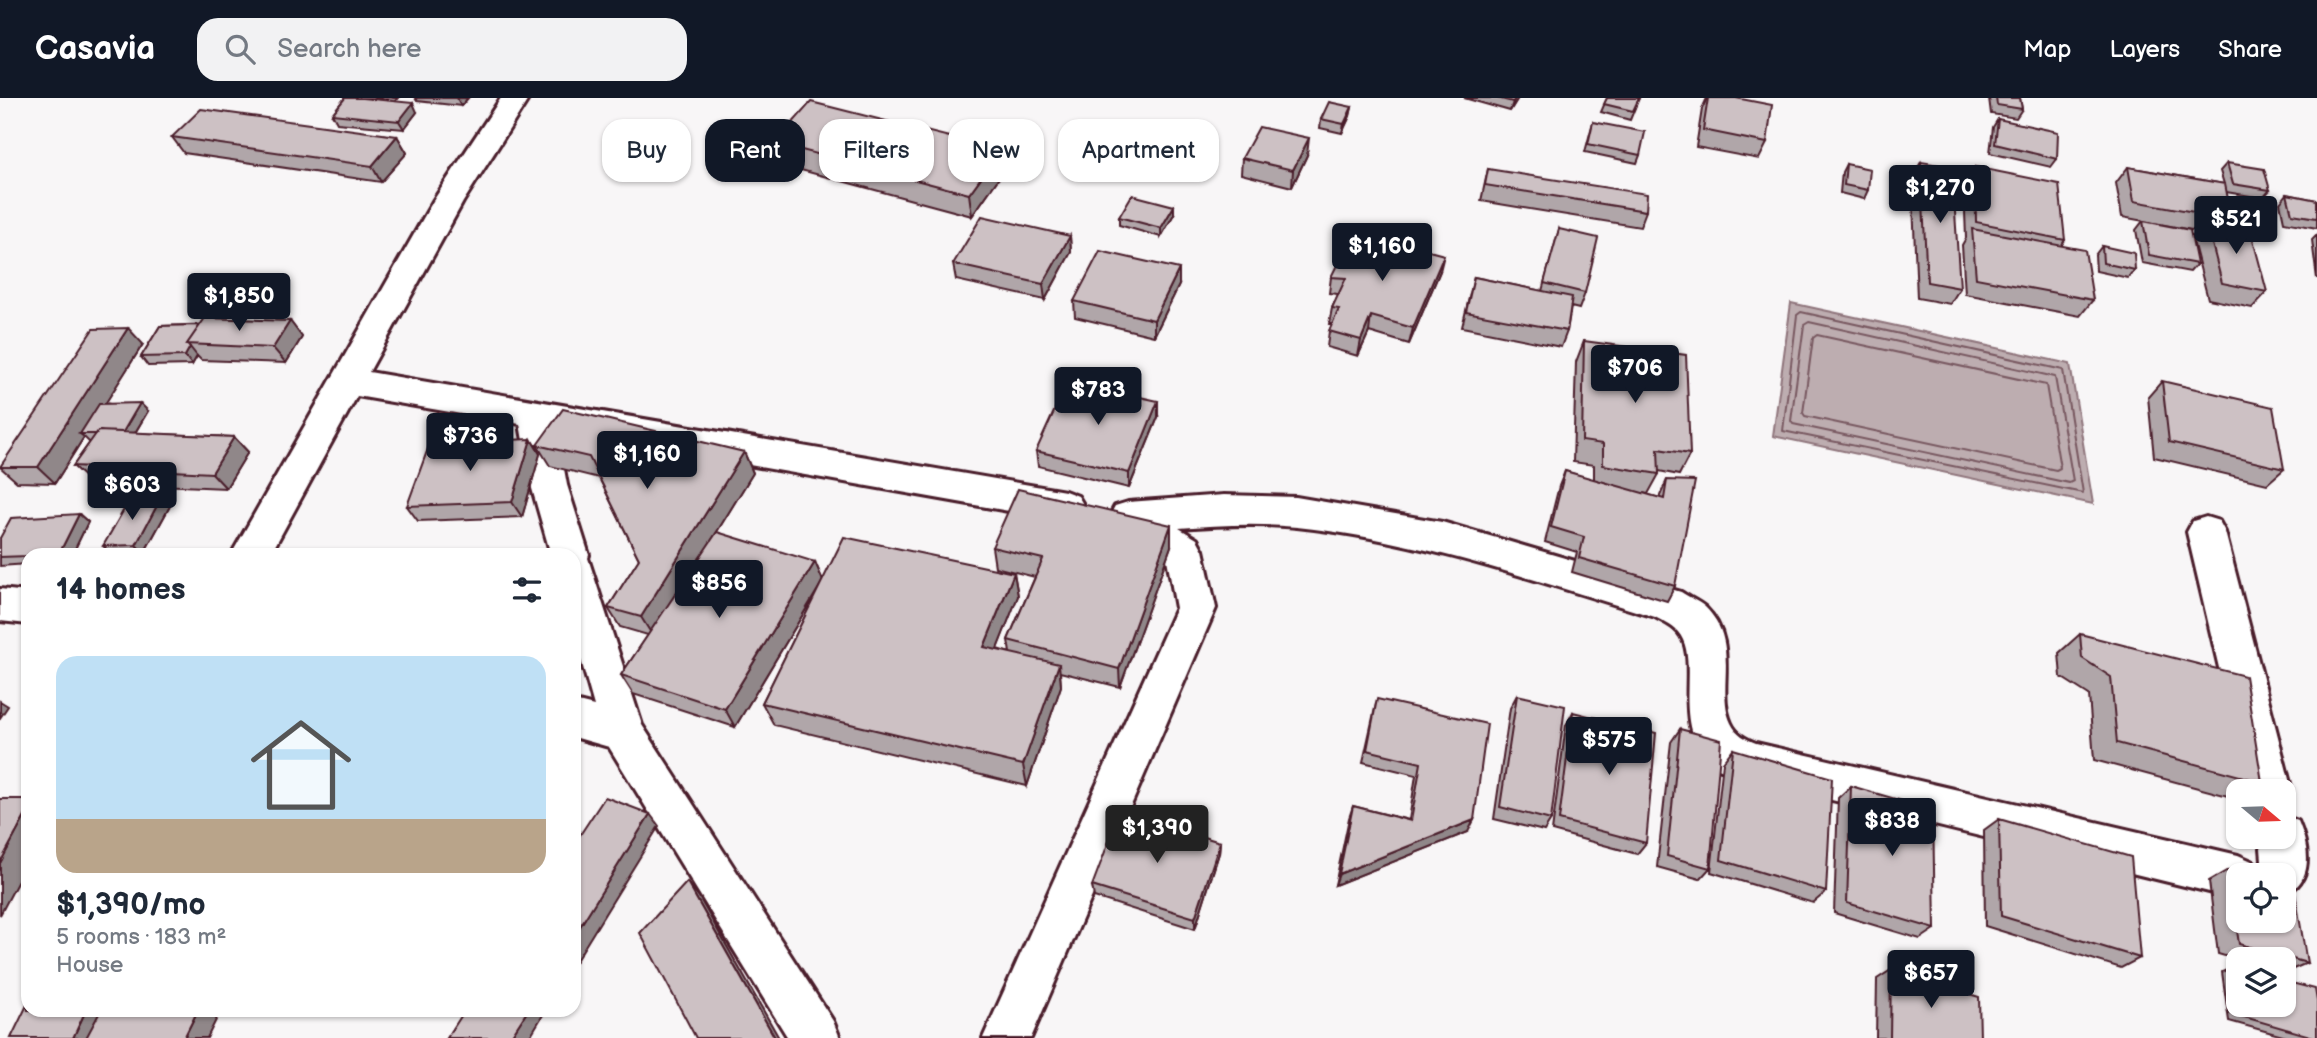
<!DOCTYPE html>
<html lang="en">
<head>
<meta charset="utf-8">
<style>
  :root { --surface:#fff; --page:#f2f2f3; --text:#1f2937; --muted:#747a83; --line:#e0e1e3; --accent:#111827 }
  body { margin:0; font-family:"Balsamiq Sans",sans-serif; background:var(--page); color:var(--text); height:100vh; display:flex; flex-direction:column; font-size:26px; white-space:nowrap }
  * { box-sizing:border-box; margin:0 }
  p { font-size:23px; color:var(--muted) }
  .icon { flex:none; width:38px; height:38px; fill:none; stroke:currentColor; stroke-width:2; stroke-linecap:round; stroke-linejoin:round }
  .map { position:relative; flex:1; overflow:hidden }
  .drawer { position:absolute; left:21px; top:450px; width:560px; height:469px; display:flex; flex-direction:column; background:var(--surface); border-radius:21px; box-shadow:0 2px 5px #0004 }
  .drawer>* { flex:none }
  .guide { position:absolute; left:602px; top:21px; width:665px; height:63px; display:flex; gap:14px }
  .needle { width:46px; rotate:109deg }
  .fabs { position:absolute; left:2226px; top:681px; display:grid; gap:14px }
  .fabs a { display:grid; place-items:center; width:70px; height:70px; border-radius:14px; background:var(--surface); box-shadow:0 2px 5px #0004; font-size:35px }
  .price { position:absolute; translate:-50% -60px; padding:0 16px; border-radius:7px; background:var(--accent); color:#fff; font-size:23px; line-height:46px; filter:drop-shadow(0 2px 4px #0008) }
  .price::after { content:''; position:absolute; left:50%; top:42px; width:21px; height:16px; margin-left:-10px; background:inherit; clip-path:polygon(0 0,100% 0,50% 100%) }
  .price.selected { background:#222; color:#fff }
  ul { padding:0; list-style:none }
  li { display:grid; align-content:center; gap:14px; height:371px; padding:0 35px }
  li+li { border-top:2px solid var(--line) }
  li span { display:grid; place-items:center; height:217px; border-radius:21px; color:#555 }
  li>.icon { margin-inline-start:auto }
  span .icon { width:126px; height:126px; fill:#fffc; stroke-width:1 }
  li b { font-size:30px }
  h2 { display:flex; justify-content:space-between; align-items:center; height:84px; padding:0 35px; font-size:30px }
  .chip { padding:0 24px; border-radius:21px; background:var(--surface); box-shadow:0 2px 5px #0004; font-size:24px; line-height:63px }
  .chip.selected { background:var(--accent); color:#fff }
  header { display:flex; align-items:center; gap:42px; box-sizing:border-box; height:98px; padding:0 35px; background:var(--accent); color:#fff }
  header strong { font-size:33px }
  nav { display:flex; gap:38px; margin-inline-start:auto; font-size:24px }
  .search { width:490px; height:63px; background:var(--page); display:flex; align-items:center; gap:18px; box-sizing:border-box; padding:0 24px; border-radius:21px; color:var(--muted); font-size:26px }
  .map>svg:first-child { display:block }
  .water { fill:#bdadb0; stroke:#8f747b; stroke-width:2 }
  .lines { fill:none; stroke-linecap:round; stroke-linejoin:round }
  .shore { stroke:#785860; stroke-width:2 }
  .minor-casing { stroke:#4a1f2b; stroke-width:6 }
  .minor { fill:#fff; fill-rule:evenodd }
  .wall { fill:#b0a6a9; stroke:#4a1f2b; stroke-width:2 }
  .shaded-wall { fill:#908789; stroke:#4a1f2b; stroke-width:2 }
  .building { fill:#cdc1c4; stroke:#4a1f2b; stroke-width:2 }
</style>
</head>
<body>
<header>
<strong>Casavia</strong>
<div class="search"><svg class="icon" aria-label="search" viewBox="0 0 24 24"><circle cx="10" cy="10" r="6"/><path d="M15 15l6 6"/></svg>Search here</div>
<nav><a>Map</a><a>Layers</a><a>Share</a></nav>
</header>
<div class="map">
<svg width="2317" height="940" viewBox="0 0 2317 940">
  <rect width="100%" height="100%" fill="#f8f6f7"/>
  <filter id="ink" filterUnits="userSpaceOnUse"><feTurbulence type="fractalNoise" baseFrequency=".0143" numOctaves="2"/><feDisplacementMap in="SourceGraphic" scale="14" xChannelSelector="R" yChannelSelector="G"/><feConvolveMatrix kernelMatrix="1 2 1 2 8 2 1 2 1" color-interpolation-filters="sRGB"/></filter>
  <g filter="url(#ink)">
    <!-- water -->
    <path class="water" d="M1791 205 2070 266 2093 406 1773 338Z"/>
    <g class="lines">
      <!-- shore -->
      <path class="shore" d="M1801 214 2063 272 2083 395 1783 333 1797 217Z
        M1809 224 2055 279 2073 383 2069 385 1793 326 1791 323 1804 227Z
        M1817 237 2046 287 2060 370 2056 372 1805 318 1803 315 1813 240Z"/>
      <!-- minor casing -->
      <g class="minor-casing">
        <path id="minor" d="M501 0H529L463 104 369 274 1065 393 1078 398 1084 408 1078 418 1065 423 557 333 567 387 589 457 588 460 642 627 833 923 840 940H788L609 649 574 639V603L594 608 574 537V457H551L531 387 520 326 357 298 270 457H231L433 103Z
          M1224 397 1296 399 1442 424 1681 494C1688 499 1698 503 1705 509 1742 545 1715 591 1731 625 1736 636 1746 641 1756 645L2238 757 2254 764 2258 772 2262 762 2260 738H2284V718L2298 723C2309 749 2315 784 2284 796V777H2238V801L1754 683C1740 678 1720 674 1709 663 1669 626 1702 561 1678 534 1672 527 1662 523 1655 519 1537 483 1420 442 1297 429 1258 425 1218 427 1179 430L1197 441 1203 452 1216 510 1031 940H983L1176 510 1167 461 1115 430 1109 419 1115 408 1128 404Z
          M2206 419 2219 423 2225 434 2292 693 2284 708V693H2248L2187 434 2193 423Z
          M0 491 28 494V526L0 523Z"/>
      </g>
      <!-- minor -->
      <use href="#minor" class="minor"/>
    </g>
    <!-- wall -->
    <path class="wall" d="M343 0H398L395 3 417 14 404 31 337 25 332 16 345 0Z
      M415 0H468L461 8 417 3Z
      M1464 0H1518L1510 13Z
      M1607 0H1639L1630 22 1601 14Z
      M1707 0H1736L1767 45 1759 61 1696 49 1702 11Z
      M1989 0H2020L2022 11 2016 20 1991 16Z
      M1352 9 1350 18 1342 35 1320 30 1321 21Z
      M1998 21 2057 61 2051 69 1990 55 1993 29Z
      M1593 24 1640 57 1637 65 1585 54Z
      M397 38 407 55 381 84 184 55 172 39Z
      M775 45 1001 52 1003 74 972 118 782 67Z
      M1307 57 1292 89 1241 76 1242 60Z
      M1921 64 1960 190 1950 206 1917 200 1912 80Z
      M2227 65 2270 92 2263 100 2226 94 2232 121 2228 126 2267 194 2252 210 2208 201 2192 139 2197 133 2122 119 2116 85 2128 69 2224 86 2220 73Z
      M1846 66 1868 92 1864 101 1840 95 1842 74Z
      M1975 69 2065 142 2061 148 2093 202 2080 218 1965 196 1962 147 1966 140 1964 86Z
      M1488 71 1646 113 1640 129 1481 103Z
      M2287 96 2317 102V130L2284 124 2280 105Z
      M1174 116 1161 139 1119 127V119Z
      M2143 123 2197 166 2190 174 2142 165 2136 132Z
      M1559 131 1585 195 1579 211 1571 209 1567 233 1561 249 1462 229 1474 179 1542 193Z
      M2317 137V181L2312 142Z
      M1070 138 1071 154 1045 202 956 182 953 166Z
      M2102 148 2135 172 2128 180 2096 173 2095 157Z
      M1440 173 1409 246 1369 234 1358 258 1327 249 1329 233 1332 226H1329L1332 210 1338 196 1329 195 1331 179Z
      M1179 187 1154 238 1075 219 1074 203Z
      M290 223 302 239 286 265 201 262 197 258 192 267 148 268 141 259 160 228Z
      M1584 243 1690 356 1679 377 1659 373V376L1648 396 1643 395 1659 400 1667 382 1675 488 1667 503 1572 474 1577 454 1545 444 1559 388 1565 373 1594 382V367L1573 364 1576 264Z
      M143 246 105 305 148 313 135 335 234 339 248 354 226 390 90 384 73 368 90 344H89L84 339 55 385 17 384 0 369Z
      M2162 283 2284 371 2267 386 2154 359 2148 299Z
      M1158 319 1129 390 1038 368 1036 353Z
      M531 341 540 356 522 419 418 423 407 408Z
      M537 347 744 354 753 375 708 448 815 464 823 483 1014 475 1018 498 997 551 1010 555 1008 542 1035 479 995 469 992 449 1171 448 1120 589 1060 574 1061 588 1027 688 774 627 762 605 820 488 735 629 633 596 621 577 648 537 620 529 608 510 639 461 599 380 550 368Z
      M161 400 170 408 144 455 112 456 103 448Z
      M79 416 88 424 72 457H28V466L0 468V440Z
      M2080 536 2262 684 2247 693H2238V698L2235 700 2094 662 2089 597 2061 579 2059 555Z
      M1517 597 1551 722 1544 733 1494 721 1510 610Z
      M1377 601 1468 734 1335 787 1349 720 1353 708 1409 722 1416 677 1363 664Z
      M1573 614 1646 745 1637 756 1552 733 1566 627Z
      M1680 631 1710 770 1700 781 1657 769 1671 644Z
      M1733 651 1826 794 1813 805 1711 774 1723 664Z
      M1851 688 1935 831 1920 841 1834 815 1838 700Z
      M1999 721 2140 860 2121 870 1985 828 1984 732Z
      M1220 744 1219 755 1195 831 1094 799 1092 788Z
      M2228 772 2307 865 2284 875V861H2238V862L2218 856 2209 783Z
      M2233 869 2317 940H2290L2229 923 2222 874Z
      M1891 872 1980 940H1876L1877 881Z"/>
    <!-- shaded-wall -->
    <path class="shaded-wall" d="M457 0H468L461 8Z
      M1515 0H1518L1510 13 1513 4Z
      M413 5 417 14 404 31 399 23Z
      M1352 9 1350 18 1342 35 1344 26Z
      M397 38 407 55 381 84 372 68Z
      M1309 40 1307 57 1292 89 1293 72Z
      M1001 52 1003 74 972 118 969 96Z
      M1174 108V116L1161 139V130Z
      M1070 138 1071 154 1045 202 1043 186Z
      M1444 157 1440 173 1409 246 1413 230Z
      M1179 171V187L1154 238V222Z
      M1371 218 1369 234 1358 258 1361 242Z
      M290 223 302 239 286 265 273 250Z
      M128 230 143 246 86 336H80L84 339 55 385 38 369Z
      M190 249 197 258 192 267 185 258Z
      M1158 303V319L1129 390V375Z
      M140 305 148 313 130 343 122 335Z
      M234 339 248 354 226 390 212 375Z
      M531 341 540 356 522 419 512 404Z
      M744 354 753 375 653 538 641 519Z
      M161 400 170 408 144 455 136 447Z
      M79 416 88 424 72 457H61L59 456Z
      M1171 427V448L1120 589 1119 571Z
      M815 464 823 483 735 629 725 611Z
      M1014 475 1018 498 989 571 984 549Z
      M1059 566 1061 588 1027 688 1023 667Z
      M0 603 8 608 0 620Z
      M28 713V764L0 817V765Z
      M650 716 659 728 574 866V838Z
      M1474 722 1468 734 1335 787 1339 776Z
      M1220 744 1219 755 1195 831V820Z
      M687 784 699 799 779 940H775Z
      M86 912H111L99 940H73Z
      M198 912H221L207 940H184Z
      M528 912H546L529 940H510Z"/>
    <!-- building -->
    <path class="building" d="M345 0H362L413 5 399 23 332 16Z
      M1497 0H1515L1513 4Z
      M1607 0H1639L1633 13 1604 6Z
      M1708 0H1736L1772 7 1767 45 1703 32Z
      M1996 0H2020L2022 11 1997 7Z
      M811 4 1001 52 969 96 775 45Z
      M1329 4 1352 9 1344 26 1321 21Z
      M201 11 397 38 372 68 172 39Z
      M1998 21 2058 34 2057 61 1995 46Z
      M1593 24 1645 34 1640 57 1588 46Z
      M1259 29 1309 40 1293 72 1242 60Z
      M1921 64 1952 69 1960 190 1927 184Z
      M2227 65 2264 71 2270 92 2233 86Z
      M1846 66 1870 71 1868 92 1844 87Z
      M1975 69 2059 86 2065 142 1976 124Z
      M2128 69 2225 86 2232 121 2134 103Z
      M1488 71 1647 96 1646 113 1485 87Z
      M2287 96 2317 102V120L2292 116Z
      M1132 97 1174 108 1161 130 1119 119Z
      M982 118 1070 138 1043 186 953 166Z
      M2206 122 2250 130 2267 194 2222 185Z
      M2143 123 2190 132 2197 166 2149 157Z
      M1559 131 1598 140 1585 195 1544 185Z
      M1972 131 2085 152 2093 202 1976 180Z
      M1354 133 1444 157 1413 230 1371 218 1361 242 1329 233 1339 211 1332 210 1346 180 1331 179Z
      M2102 148 2134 155 2135 172 2103 165Z
      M1100 153 1179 171 1154 222 1074 203Z
      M1474 179 1572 199 1567 233 1466 214Z
      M205 220 290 223 273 250 187 246Z
      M200 227 187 246 190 249 185 258 141 259 160 228Z
      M128 230 38 369H0L93 231Z
      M1584 243 1686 257 1690 356 1658 351 1659 376 1603 367V346L1582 343Z
      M1068 283 1158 303 1129 375 1036 353Z
      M2162 283 2273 309 2284 371 2169 344Z
      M140 305 123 334 98 333 96 336H80L99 306Z
      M563 311 744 354 641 519 608 510 639 461 589 359 537 347Z
      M98 333 234 339 212 375 73 368Z
      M531 341 512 404 407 408 430 345Z
      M1565 373 1664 401 1667 382 1695 383 1675 488 1579 460 1584 439 1551 429Z
      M1018 391 1171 427 1119 571 1008 542 1043 461 992 449Z
      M161 400 136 447 103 448 130 401Z
      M79 416 59 456 28 457V458L0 459V440L11 420Z
      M717 434 815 464 725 611 621 577Z
      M844 439 1014 475 984 549 1059 566 1023 667 762 605Z
      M2080 536 2245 578 2262 684 2117 645 2111 579 2082 560Z
      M1517 597 1565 608 1551 722 1500 709Z
      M1377 601 1487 626 1474 722 1339 776 1353 708 1411 723 1421 665 1367 652Z
      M1573 614 1656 635 1646 745 1559 722Z
      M1680 631 1721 642 1710 770 1667 758Z
      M1733 651 1832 680 1826 794 1721 762Z
      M1851 688 1933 712 1935 831 1847 805Z
      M605 699 650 716 574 838V746Z
      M0 701H28V713L0 765Z
      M1120 714 1220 744 1195 820 1092 788Z
      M1999 721 2131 759 2140 860 2001 818Z
      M2228 772 2248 777H2238V822H2284V787L2294 789 2307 865 2239 846Z
      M687 784 775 940H696L640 835Z
      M2233 869 2238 870V904Z
      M1891 872 1979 899 1980 940H1890Z
      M2284 883 2315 891 2317 903V940L2241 918 2239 906H2284Z
      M28 905V912H86L73 940H11Z
      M101 912H198L184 940H86Z
      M465 912H528L510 940H447Z"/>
  </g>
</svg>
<div class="fabs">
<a><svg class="needle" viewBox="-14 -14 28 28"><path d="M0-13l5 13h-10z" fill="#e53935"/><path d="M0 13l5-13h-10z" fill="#747a83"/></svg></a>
<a><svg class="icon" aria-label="locate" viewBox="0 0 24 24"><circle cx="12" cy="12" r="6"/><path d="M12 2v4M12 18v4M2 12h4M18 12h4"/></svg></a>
<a><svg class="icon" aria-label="layers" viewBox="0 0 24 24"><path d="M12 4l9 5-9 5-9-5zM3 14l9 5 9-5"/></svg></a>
</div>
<b class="price" style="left:1940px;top:127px">$1,270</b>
<b class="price" style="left:2236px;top:158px">$521</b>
<b class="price" style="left:1382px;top:185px">$1,160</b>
<b class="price" style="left:239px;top:235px">$1,850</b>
<b class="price" style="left:1635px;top:307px">$706</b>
<b class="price" style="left:1098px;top:329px">$783</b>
<b class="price" style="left:470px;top:375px">$736</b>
<b class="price" style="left:647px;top:393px">$1,160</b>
<b class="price" style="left:132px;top:424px">$603</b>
<b class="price" style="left:719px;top:522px">$856</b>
<b class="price" style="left:1609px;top:679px">$575</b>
<b class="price" style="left:1892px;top:760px">$838</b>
<b class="price selected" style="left:1157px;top:767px">$1,390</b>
<b class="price" style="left:1931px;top:912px">$657</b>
<div class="guide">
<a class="chip">Buy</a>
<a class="chip selected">Rent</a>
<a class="chip">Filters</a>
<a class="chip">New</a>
<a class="chip">Apartment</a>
</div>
<section class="drawer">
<h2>14 homes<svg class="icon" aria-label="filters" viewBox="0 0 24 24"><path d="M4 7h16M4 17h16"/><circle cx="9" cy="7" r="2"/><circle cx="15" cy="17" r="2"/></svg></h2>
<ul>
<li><span style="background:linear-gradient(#bfe0f5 75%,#b9a48a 0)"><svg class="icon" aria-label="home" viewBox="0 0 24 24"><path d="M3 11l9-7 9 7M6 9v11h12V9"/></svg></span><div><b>$1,390/mo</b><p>5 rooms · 183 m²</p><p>House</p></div></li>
</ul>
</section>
</div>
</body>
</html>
